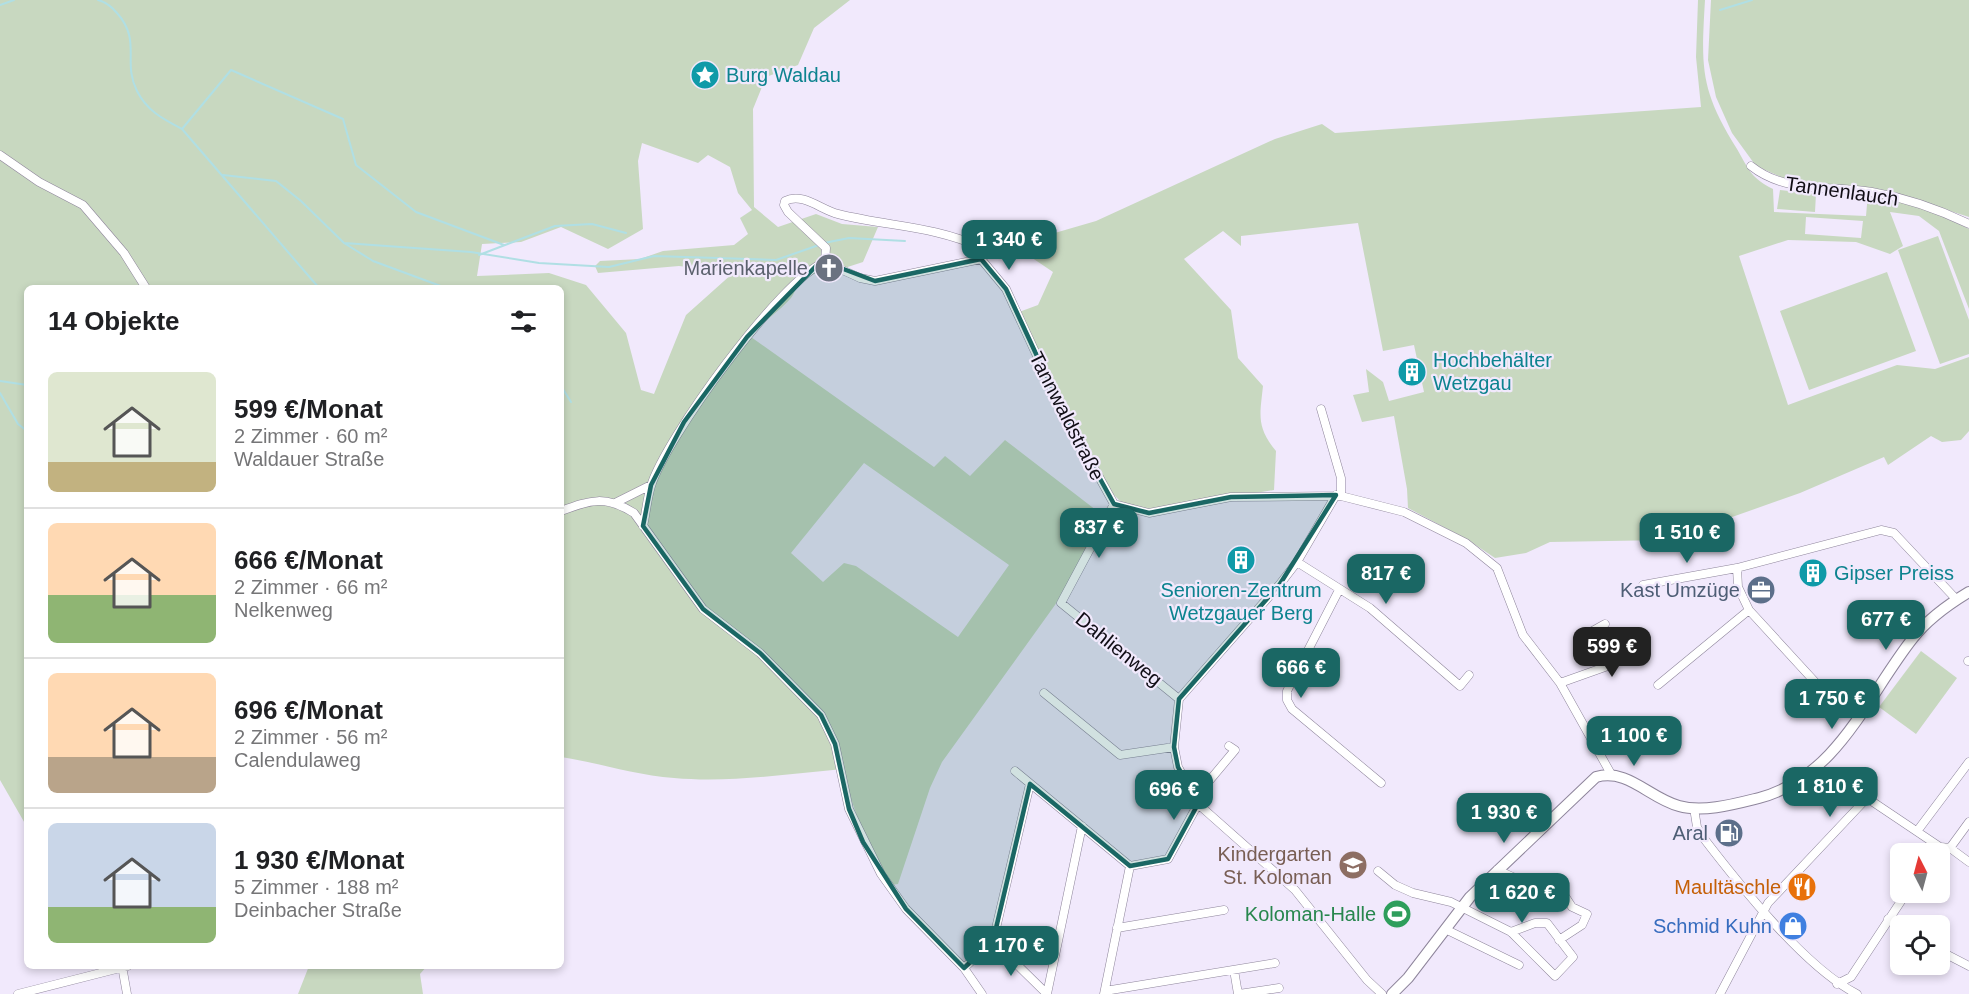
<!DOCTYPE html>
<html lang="de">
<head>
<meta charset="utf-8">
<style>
  :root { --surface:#fff; --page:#f2f2f2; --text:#202124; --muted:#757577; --line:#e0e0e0; --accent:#1a6764 }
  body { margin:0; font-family:Arial,sans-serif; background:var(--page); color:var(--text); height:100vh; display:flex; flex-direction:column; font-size:22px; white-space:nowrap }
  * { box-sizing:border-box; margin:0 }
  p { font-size:20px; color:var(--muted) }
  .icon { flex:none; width:33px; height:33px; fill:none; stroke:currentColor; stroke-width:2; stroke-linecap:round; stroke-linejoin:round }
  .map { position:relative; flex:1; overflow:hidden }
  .drawer { position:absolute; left:24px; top:285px; width:540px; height:684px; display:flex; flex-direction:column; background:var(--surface); border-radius:9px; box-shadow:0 3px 9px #0003 }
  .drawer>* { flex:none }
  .needle { width:39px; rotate:354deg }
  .fabs { position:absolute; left:1890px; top:843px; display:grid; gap:12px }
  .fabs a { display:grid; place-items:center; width:60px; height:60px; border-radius:9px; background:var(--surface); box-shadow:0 3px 9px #0003; font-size:30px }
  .price { position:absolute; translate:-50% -51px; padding:0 14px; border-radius:12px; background:var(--accent); color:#fff; font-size:20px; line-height:39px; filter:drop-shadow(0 2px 3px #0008) }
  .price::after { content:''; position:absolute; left:50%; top:36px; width:18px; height:14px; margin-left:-9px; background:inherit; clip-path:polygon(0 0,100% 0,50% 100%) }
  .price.current { background:#222; color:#fff }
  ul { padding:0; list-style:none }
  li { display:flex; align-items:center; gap:18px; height:150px; padding:0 24px }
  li+li { border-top:2px solid var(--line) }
  li span { display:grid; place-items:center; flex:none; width:168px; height:120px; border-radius:9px; color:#555 }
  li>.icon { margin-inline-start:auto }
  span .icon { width:72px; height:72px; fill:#fffc; stroke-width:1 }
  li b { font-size:26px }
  h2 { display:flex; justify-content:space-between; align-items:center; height:72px; padding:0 24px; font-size:26px }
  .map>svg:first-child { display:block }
  .green { fill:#c8d8c0; fill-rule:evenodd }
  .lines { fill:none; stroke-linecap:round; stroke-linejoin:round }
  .stream { stroke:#b0dfe4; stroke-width:2 }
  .street-casing { stroke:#8e859b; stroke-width:9 }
  .secondary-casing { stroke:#8e859b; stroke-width:12 }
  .street { stroke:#fff; stroke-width:8 }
  .secondary { stroke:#fff; stroke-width:10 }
  .marked { fill:#1a6764; fill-opacity:0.2; stroke:#1a6764; stroke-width:4.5; stroke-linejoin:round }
  .labels { text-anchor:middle; stroke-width:4.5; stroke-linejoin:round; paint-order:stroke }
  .culture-label { font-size:20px; fill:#0d838f; stroke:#f1e9fc; text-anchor:start }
  .street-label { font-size:20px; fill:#110e16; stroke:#f1e9fc }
  .worship-label { font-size:20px; fill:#5b616d; stroke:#f1e9fc; text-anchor:end }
  .service-label { font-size:20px; fill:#4e5e75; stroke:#f1e9fc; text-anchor:end }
  .education-label { font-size:20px; fill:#785e54; stroke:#f1e9fc; text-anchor:end }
  .food-label { font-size:20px; fill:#c56008; stroke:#f1e9fc; text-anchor:end }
  .leisure-label { font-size:20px; fill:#27864d; stroke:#f1e9fc; text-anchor:end }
  .shop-label { font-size:20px; fill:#366cbe; stroke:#f1e9fc; text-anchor:end }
</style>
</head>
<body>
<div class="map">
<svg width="1969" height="994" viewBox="0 0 1969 994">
  <rect width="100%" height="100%" fill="#f1e9fc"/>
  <!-- green -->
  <path class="green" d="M0 0H850L814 28 798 65 766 77 753 109 754 207 778 227 816 214 842 224 878 227 863 262 823 275 822 272C815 273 806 277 800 282 796 286 795 293 791 298 778 313 762 321 751 337L934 467 945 456 970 476 1005 440 1105 517 1055 605 942 762 930 788 898 884 892 885C867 846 854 814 843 769 788 774 729 783 674 778 635 775 599 763 561 757V288H27V827L0 780ZM642 143 698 163 708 155 730 167 738 193 752 210 740 218 748 234 734 245 663 251 640 259 600 261 595 266 598 273 679 266 733 273 686 315 654 394 641 390 626 333 586 285 549 273 477 276 482 244 521 242 561 227 608 249 643 229 638 161ZM864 463 1009 565 958 637 856 566 844 563 823 582 791 553Z
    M1698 0H1705C1701 68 1700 90 1737 149 1749 170 1751 178 1773 189L1774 212 1866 216 1868 193C1904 200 1937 212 1969 229V309L1939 231 1919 216 1890 212 1903 246 1890 254 1856 242 1788 240 1739 256 1788 405 1897 365 1935 369 1969 357V431L1961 440 1942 442 1931 436 1888 465 1884 457 1800 493 1667 540 1550 542 1526 553 1495 558 1468 540 1408 508 1407 489 1394 416 1362 422 1353 395 1369 392 1366 369 1383 382 1389 401 1424 392 1414 345 1383 351 1358 223 1241 236V246L1223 231 1184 259 1231 310 1238 358 1263 386C1260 415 1256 427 1276 451L1274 490 1153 510 1122 503 1109 490 1079 439 1019 312 1038 305 1053 272 1013 245 1096 221 1275 139 1322 124 1335 133 1701 107 1696 57ZM1806 217 1863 221 1861 238 1805 234Z
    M1711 0H1969V217L1884 190 1788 180 1756 166 1732 133 1716 97 1708 60Z
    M1780 190 1816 194 1815 212 1777 209Z
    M1938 236 1969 320V354L1940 364 1898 250Z
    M1887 272 1916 351 1809 390 1780 311Z
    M1921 651 1957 678 1916 734 1879 707Z
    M309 966H427L420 974 423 994H298Z"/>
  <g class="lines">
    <!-- stream -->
    <path class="stream" d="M98 0C106 2 112 7 117 13 142 41 122 62 137 91 147 111 163 119 182 129L319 288
      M0 5 14 0
      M1720 10 1752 0
      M182 129 231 70 343 119 356 165 416 212 504 245
      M223 175 276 181 301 201 344 243 373 261 446 288
      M344 243 471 252 539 263 609 267 654 256 776 260 819 245
      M824 243 849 238 905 241
      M479 255 555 226 592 224 626 233
      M0 381 27 385
      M561 386 571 402
      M0 393 18 424 27 431"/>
    <!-- street casing -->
    <g class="street-casing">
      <path id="street" d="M0 155 39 182 83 205 124 253 146 288
        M1751 166C1786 194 1830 185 1872 192 1906 198 1938 209 1969 224
        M981 259 1006 289 1062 410 1114 504 1149 513 1231 497 1341 496 1404 512 1466 543 1497 568 1523 635 1560 683 1611 774
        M825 262 826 248 788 212 784 205 785 201C803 192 821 210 838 214 890 227 931 225 983 248L981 259
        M1321 409 1341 478V496
        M1336 495 1297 562 1280 584 1179 699 1174 747 1178 767 1198 804 1295 890 1367 980 1382 994
        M617 502 651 485
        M1114 504 1061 603 1179 699
        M561 511C591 500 605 495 634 513L703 609 760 653 821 715 835 744 849 809 881 874 906 909 964 968 982 994
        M643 526C646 513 647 499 651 486 665 439 781 279 825 262L860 278 875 281 981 259
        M1297 562 1370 608 1460 686 1469 675
        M1643 585 1737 568 1881 530 1894 533 1956 599
        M1339 590 1287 691V700L1292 709 1381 783
        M1749 610 1816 683
        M1968 661H1969
        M1560 683 1605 667 1589 633 1605 624
        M1658 685 1749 610 1738 587 1737 568
        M1044 693 1120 755 1174 747
        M1015 771 1130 866 1104 994
        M1194 799 1235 750 1229 746
        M1694 808 1697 827 1702 836C1738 883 1805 968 1857 994
        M1918 830 1969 762
        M1940 847 1950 848 1969 862
        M1950 848 1969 822
        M1130 866 1168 859 1198 804
        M1497 870 1522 881H1555L1572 907 1587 914 1582 925 1559 940
        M1378 871 1395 885 1413 893 1451 902 1511 932 1555 976 1573 957 1547 923H1535L1511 932
        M1888 919 1900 927
        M1117 928 1224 910
        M1445 929 1519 965
        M993 941 1030 784
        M993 941 1047 994
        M1940 951 1969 966
        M122 966 127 994
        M964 968 993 941
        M1234 970 1238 994
        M1837 984 1851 977 1907 892
        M1105 991 1275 963
        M18 994 128 966
        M1047 994 1082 826
        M1239 994 1279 988
        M1720 994 1768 903 1867 798 1940 847 1935 854"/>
    </g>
    <!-- secondary casing -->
    <g class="secondary-casing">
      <path id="secondary" d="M1392 994 1408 978 1470 897 1596 777C1628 768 1649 798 1679 806 1703 813 1735 804 1759 798 1838 777 1867 696 1913 638 1928 619 1949 604 1969 592"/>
    </g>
    <!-- street -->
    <use href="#street" class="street"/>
    <!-- secondary -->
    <use href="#secondary" class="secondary"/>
  </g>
  <!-- marked area -->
  <path class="marked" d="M981 259 1006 289 1062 410 1114 504 1149 513 1231 497 1336 495 1280 584 1179 699 1174 747 1178 767 1198 804 1168 859 1130 866 1030 784 993 941 964 968 906 909 863 842 849 809 835 744 821 715 760 653 703 609 643 526 651 485 684 422 747 337 817 265 825 262 875 281Z"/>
  <!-- icons -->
  <defs>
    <g id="sight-disc" transform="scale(1.5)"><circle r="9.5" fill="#0f9aa8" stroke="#f1e9fc"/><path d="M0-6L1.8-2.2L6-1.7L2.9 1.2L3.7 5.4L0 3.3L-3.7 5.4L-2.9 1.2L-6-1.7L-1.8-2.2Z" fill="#fff"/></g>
    <g id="church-disc" transform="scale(1.5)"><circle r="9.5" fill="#6b7280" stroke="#f1e9fc"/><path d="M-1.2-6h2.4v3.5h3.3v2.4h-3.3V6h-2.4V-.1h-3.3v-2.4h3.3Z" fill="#fff"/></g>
    <g id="building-disc" transform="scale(1.5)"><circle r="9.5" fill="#0f9aa8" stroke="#f1e9fc"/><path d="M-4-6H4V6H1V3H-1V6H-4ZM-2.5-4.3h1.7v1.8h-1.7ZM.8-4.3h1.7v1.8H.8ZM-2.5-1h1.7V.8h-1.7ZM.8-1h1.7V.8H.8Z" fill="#fff"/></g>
    <g id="office-disc" transform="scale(1.5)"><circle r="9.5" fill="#5c6f8a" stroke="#f1e9fc"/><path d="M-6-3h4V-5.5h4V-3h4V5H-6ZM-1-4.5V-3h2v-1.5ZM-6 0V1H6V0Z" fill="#fff"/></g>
    <g id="fuel-disc" transform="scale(1.5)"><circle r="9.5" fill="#5c6f8a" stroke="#f1e9fc"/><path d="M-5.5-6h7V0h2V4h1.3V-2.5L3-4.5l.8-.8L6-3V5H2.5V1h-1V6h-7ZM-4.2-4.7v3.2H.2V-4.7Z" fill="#fff"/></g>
    <g id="school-disc" transform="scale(1.5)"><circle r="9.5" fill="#8d6e63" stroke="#f1e9fc"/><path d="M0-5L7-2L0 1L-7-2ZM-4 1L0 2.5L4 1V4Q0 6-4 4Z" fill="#fff"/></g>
    <g id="restaurant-disc" transform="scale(1.5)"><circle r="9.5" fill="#e8710a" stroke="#f1e9fc"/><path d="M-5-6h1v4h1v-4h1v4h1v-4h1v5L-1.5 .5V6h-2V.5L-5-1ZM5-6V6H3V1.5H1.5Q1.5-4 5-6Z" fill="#fff"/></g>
    <g id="stadium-disc" transform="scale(1.5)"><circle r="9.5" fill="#2e9e5b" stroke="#f1e9fc"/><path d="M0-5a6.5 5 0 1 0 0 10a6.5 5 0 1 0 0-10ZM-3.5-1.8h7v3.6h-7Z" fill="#fff"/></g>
    <g id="shop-disc" transform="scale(1.5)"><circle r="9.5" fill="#3f7fe0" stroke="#f1e9fc"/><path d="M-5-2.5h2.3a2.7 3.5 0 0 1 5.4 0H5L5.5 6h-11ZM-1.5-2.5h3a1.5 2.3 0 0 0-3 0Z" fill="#fff"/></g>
  </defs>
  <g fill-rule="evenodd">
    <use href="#sight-disc" x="705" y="75"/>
    <use href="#church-disc" x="829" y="268"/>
    <use href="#building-disc" x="1412" y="372"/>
    <use href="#building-disc" x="1241" y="560"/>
    <use href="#building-disc" x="1813" y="573"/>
    <use href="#office-disc" x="1761" y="590"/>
    <use href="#fuel-disc" x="1729" y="833"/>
    <use href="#school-disc" x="1353" y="865"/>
    <use href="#restaurant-disc" x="1802" y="887"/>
    <use href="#stadium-disc" x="1397" y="914"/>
    <use href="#shop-disc" x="1793" y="926"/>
  </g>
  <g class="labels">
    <!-- culture labels -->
    <g class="culture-label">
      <text x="726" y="82">Burg Waldau</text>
      <text x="1433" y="367">Hochbehälter<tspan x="1433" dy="23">Wetzgau</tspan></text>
      <text x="1834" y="580">Gipser Preiss</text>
      <text x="1241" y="597" text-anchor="middle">Senioren-Zentrum<tspan x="1241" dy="23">Wetzgauer Berg</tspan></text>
    </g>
    <!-- street labels -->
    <g class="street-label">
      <text transform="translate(1842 191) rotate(8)" y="7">Tannenlauch</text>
      <text transform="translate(1067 416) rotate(63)" y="7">Tannwaldstraße</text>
      <text transform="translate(1119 649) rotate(39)" y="7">Dahlienweg</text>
    </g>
    <!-- worship labels -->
    <g class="worship-label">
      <text x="808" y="275">Marienkapelle</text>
    </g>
    <!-- service labels -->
    <g class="service-label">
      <text x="1740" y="597">Kast Umzüge</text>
      <text x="1708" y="840">Aral</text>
    </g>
    <!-- education labels -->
    <g class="education-label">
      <text x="1332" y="861">Kindergarten<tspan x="1332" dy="23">St. Koloman</tspan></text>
    </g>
    <!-- food labels -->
    <g class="food-label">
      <text x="1781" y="894">Maultäschle</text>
    </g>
    <!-- leisure labels -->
    <g class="leisure-label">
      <text x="1376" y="921">Koloman-Halle</text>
    </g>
    <!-- shop labels -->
    <g class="shop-label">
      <text x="1772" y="933">Schmid Kuhn</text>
    </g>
  </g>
</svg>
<div class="fabs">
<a><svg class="needle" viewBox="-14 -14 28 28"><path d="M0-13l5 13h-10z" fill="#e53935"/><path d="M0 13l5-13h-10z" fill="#757577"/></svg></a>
<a><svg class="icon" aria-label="locate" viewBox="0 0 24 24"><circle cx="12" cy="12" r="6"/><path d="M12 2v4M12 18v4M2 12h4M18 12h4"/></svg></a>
</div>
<b class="price" style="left:1009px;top:271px">1 340 €</b>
<b class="price" style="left:1099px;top:559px">837 €</b>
<b class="price" style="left:1687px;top:564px">1 510 €</b>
<b class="price" style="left:1386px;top:605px">817 €</b>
<b class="price" style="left:1886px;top:651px">677 €</b>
<b class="price current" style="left:1612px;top:678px">599 €</b>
<b class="price" style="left:1301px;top:699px">666 €</b>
<b class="price" style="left:1832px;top:730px">1 750 €</b>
<b class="price" style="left:1634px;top:767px">1 100 €</b>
<b class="price" style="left:1830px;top:818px">1 810 €</b>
<b class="price" style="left:1174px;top:821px">696 €</b>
<b class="price" style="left:1504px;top:844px">1 930 €</b>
<b class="price" style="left:1522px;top:924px">1 620 €</b>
<b class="price" style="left:1011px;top:977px">1 170 €</b>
<section class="drawer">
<h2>14 Objekte<svg class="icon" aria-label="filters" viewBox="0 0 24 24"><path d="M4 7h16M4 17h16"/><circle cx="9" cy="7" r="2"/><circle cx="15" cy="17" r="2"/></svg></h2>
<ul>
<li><span style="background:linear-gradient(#dfe7d0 75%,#c2b280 0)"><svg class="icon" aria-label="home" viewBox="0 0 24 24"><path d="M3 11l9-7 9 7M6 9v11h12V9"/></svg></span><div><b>599 €/Monat</b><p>2 Zimmer · 60 m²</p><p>Waldauer Straße</p></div></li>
<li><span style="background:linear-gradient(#ffd9b3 60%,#8fb573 0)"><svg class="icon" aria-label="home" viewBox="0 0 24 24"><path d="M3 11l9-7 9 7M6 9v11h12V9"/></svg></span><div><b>666 €/Monat</b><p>2 Zimmer · 66 m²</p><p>Nelkenweg</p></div></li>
<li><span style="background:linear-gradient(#ffd9b3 70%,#b9a48a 0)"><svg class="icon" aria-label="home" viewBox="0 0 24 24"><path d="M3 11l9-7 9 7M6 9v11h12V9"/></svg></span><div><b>696 €/Monat</b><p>2 Zimmer · 56 m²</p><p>Calendulaweg</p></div></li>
<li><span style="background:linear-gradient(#c9d6e8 70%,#8fb573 0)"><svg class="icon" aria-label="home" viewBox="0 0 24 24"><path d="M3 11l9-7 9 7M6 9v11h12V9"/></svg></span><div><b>1 930 €/Monat</b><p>5 Zimmer · 188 m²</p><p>Deinbacher Straße</p></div></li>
</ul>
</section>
</div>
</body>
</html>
